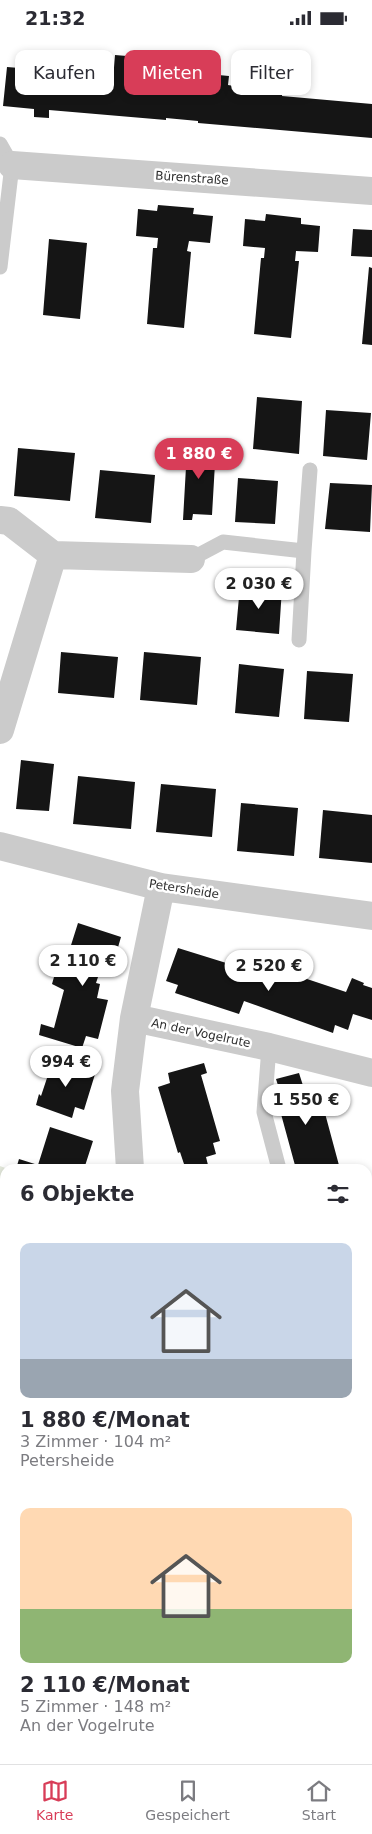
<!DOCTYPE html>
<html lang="de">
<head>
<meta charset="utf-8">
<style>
  :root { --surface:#fff; --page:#f2f2f3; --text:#2b2b33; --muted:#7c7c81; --line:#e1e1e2; --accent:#d83d58 }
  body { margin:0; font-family:"DejaVu Sans",sans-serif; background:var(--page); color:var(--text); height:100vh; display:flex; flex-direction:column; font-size:19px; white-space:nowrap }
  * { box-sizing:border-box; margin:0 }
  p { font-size:16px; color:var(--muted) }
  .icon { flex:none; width:28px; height:28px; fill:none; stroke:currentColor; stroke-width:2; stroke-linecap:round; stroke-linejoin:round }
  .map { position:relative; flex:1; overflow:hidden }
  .sheet { position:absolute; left:0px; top:1129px; width:372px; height:601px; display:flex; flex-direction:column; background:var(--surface); border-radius:15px 15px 0 0; box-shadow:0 2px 8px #0003 }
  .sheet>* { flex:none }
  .banner { position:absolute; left:15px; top:15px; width:342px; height:45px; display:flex; gap:10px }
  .price { position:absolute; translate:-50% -42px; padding:0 11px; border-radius:18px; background:#fff; color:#222; font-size:16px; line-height:32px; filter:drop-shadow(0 1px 2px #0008) }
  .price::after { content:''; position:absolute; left:50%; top:30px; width:15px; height:11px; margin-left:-8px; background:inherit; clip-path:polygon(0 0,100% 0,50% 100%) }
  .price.selected { background:var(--accent); color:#fff }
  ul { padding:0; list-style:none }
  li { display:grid; align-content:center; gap:10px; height:265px; padding:0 20px }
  li span { display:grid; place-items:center; height:155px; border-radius:10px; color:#555 }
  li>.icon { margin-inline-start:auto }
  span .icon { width:90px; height:90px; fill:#fffc; stroke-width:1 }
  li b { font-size:21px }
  h2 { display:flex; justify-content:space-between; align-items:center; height:60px; padding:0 20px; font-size:21px }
  .pill { padding:0 18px; border-radius:10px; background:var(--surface); box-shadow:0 2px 8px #0003; font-size:18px; line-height:45px }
  .pill.selected { background:var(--accent); color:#fff }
  .status { display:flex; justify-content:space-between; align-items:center; height:35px; padding:0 25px; background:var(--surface); direction:ltr }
  .status svg { height:14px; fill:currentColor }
  .tab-bar { display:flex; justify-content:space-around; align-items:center; height:70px; border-top:1px solid var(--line); background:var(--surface); font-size:14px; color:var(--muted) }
  .tab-bar a { display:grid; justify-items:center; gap:2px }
  .tab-bar .selected { color:var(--accent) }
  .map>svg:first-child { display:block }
  .green { fill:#e5eadd }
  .building { fill:#151515 }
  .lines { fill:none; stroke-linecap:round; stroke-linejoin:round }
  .service { stroke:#cbcbcb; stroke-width:15 }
  .minor { stroke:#cbcbcb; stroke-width:28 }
  .labels { text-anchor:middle; stroke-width:5; stroke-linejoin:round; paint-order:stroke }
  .street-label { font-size:12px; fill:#2e2e2e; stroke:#fff }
</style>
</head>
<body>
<div class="status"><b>21:32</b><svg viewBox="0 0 49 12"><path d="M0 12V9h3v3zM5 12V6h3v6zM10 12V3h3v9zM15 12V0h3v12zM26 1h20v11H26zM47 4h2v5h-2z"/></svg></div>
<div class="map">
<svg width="372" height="1729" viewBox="0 0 372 1729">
  <rect width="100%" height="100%" fill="#fff"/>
  <!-- green -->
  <path class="green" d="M0 1131 8 1134H5V1292L1 1303Z"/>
  <!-- building -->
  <path class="building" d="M115 20 186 26 184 57 200 59 201 48 207 49 208 39 229 41 228 50 234 51 235 39 256 41 258 31 284 33 282 61 372 69V103L198 88V86L166 83V85L49 75V83L34 82V74L3 71 7 32 32 34V39L113 45Z
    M158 170 194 173 193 179 213 181 210 208 189 206 187 216 191 217 184 293 147 289 153 213H157L158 203 136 201 138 174 157 176Z
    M266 179 301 183V189L320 191 318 217 296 216 295 226H299L291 303 254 299 261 223H264L265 213 243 211 245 184 265 186Z
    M353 194 372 195V222L351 221Z
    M49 204 87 208 80 284 43 280Z
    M369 232 372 233V310L362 309Z
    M257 362 302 366 299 419 253 414Z
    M326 375 371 378 367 425 323 421Z
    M185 410 216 411 212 480 193 479 192 485H183L186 432H183Z
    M18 413 75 418 70 466 14 461Z
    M100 435 155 440 151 488 95 483Z
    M238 443 278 446 275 489 235 487Z
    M330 448 372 450 370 497 325 494Z
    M240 551 282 553 279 599 236 595Z
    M61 617 118 622 114 663 58 658Z
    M144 617 201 622 197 670 140 665Z
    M239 629 284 634 279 682 235 678Z
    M307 636 353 639 349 687 304 684Z
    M21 725 54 729 49 776 16 774Z
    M78 741 135 747 131 794 73 789Z
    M161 749 216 754 212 802 156 797Z
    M241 768 298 773 294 821 237 816Z
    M323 775 372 780V828L319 823Z
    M78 888 121 902 110 940 100 936 96 948 100 949 97 963 108 965 98 1004 86 1001 82 1013 39 1000 41 989 54 993 64 955 52 949 56 935 70 940 74 929 66 926Z
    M178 913 265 940 268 931 346 957 352 943 364 948 363 950 372 953V985L353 979 348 995 335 990 333 998 244 966 239 979 175 958 178 950 166 946Z
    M54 1022 96 1036 84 1075 75 1072 72 1083 36 1070 39 1059 41 1061Z
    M204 1028 207 1038 201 1040 220 1106 213 1108 216 1119 206 1122 209 1134H174V1132L184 1129 180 1117 178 1118 158 1052 170 1048 168 1038Z
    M299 1038 306 1060 319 1056 340 1134H302V1132L296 1134 278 1068 283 1066 276 1044Z
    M50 1092 93 1106 84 1134H16L19 1124 38 1130Z
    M368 1182 372 1196V1211L368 1213Z
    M5 1315V1360L0 1358V1329Z
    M368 1624H372V1705H368Z
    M81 1725H132V1729H81Z"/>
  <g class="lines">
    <!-- service -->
    <path class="service" d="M0 109 12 130 0 232
      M304 516 310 435
      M191 524 223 507 304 516 299 605
      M269 1012 264 1077 279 1134
      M0 1397 5 1398"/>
    <!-- minor -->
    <path class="minor" d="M12 130 372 156
      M0 485 9 486 53 520 191 524
      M0 695 53 520
      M0 811 161 852 372 881
      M134 983 269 1012 372 1038
      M130 1134 125 1056 134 983 161 852
      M183 1725V1729"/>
  </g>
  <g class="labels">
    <!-- street labels -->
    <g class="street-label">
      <text transform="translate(192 143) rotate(4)" y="4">Bürenstraße</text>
      <text transform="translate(184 854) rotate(9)" y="4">Petersheide</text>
      <text transform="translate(201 998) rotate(12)" y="4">An der Vogelrute</text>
    </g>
  </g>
</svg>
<b class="price selected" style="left:199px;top:445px">1 880 €</b>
<b class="price" style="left:259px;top:575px">2 030 €</b>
<b class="price" style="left:83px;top:952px">2 110 €</b>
<b class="price" style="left:269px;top:957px">2 520 €</b>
<b class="price" style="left:66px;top:1053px">994 €</b>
<b class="price" style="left:306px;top:1091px">1 550 €</b>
<div class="banner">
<a class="pill">Kaufen</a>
<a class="pill selected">Mieten</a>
<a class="pill">Filter</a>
</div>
<section class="sheet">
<h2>6 Objekte<svg class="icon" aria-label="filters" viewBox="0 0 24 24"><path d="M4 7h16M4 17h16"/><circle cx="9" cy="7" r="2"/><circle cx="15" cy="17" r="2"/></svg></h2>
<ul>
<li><span style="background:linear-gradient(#c9d6e8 75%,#9aa5b1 0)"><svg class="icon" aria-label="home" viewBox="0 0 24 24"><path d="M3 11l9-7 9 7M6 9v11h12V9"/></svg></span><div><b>1 880 €/Monat</b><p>3 Zimmer · 104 m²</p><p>Petersheide</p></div></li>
<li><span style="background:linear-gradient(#ffd9b3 65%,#8fb573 0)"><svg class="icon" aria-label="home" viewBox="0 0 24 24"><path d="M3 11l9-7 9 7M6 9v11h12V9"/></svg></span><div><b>2 110 €/Monat</b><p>5 Zimmer · 148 m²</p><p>An der Vogelrute</p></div></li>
</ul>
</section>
</div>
<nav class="tab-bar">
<a class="selected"><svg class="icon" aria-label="map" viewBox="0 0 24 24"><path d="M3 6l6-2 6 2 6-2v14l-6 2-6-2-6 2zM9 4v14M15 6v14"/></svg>Karte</a>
<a><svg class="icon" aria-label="saved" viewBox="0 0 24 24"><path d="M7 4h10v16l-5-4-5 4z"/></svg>Gespeichert</a>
<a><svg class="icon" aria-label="home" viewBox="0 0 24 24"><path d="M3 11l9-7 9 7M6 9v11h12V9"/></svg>Start</a>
</nav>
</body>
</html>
